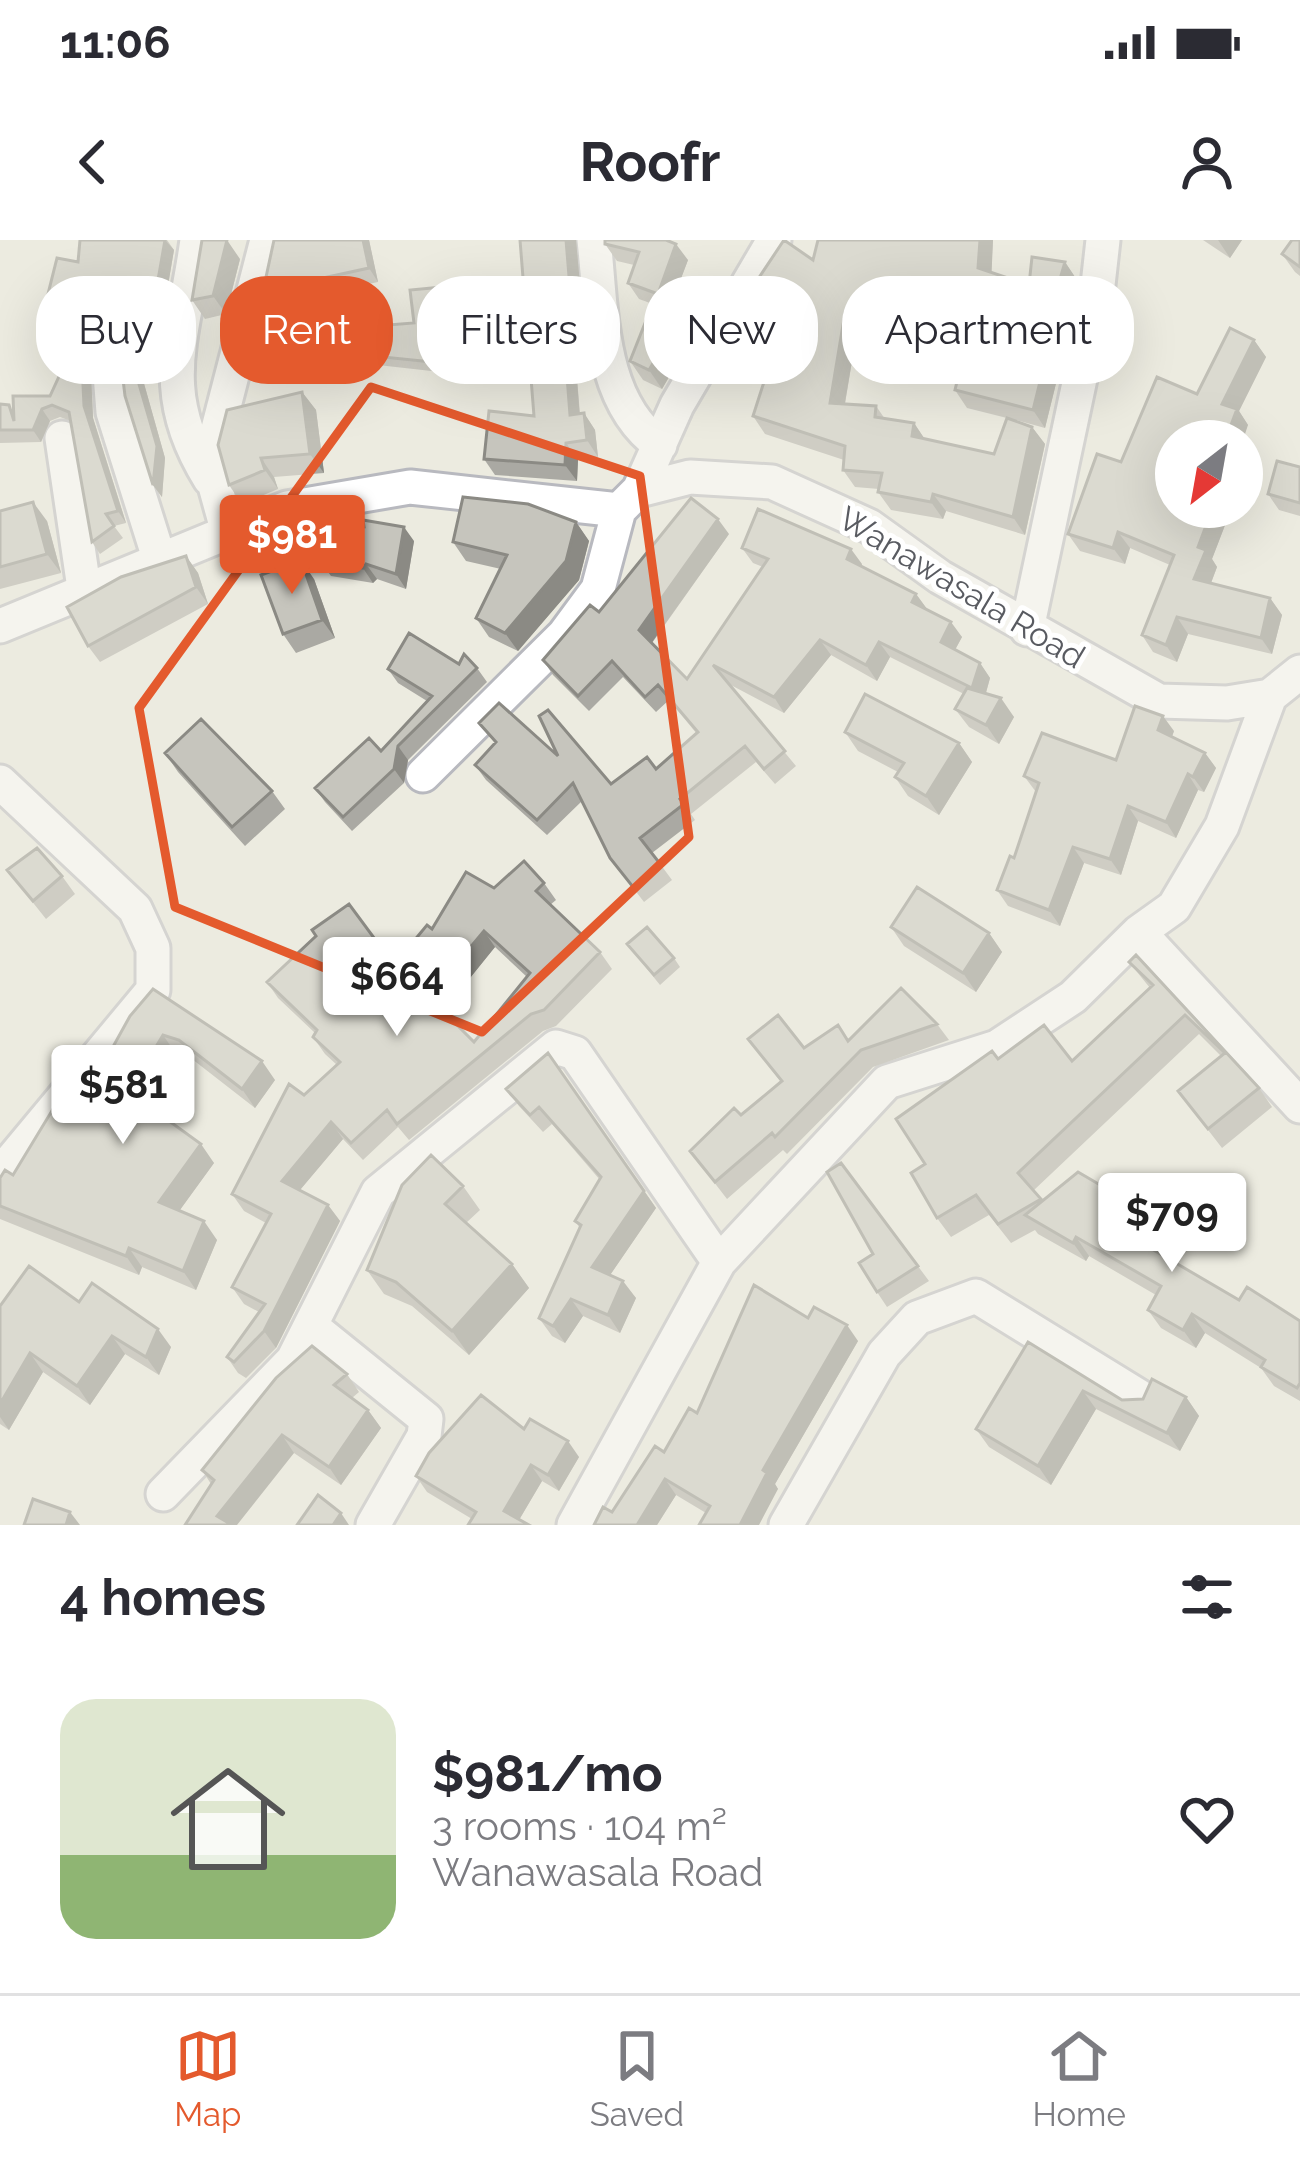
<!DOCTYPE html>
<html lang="en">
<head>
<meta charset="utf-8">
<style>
  :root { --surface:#fff; --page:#f7f7f7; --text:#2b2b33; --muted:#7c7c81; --line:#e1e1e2; --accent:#e45a2d }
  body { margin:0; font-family:Raleway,sans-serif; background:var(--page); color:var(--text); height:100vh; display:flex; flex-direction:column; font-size:45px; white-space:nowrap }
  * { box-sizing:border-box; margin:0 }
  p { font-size:39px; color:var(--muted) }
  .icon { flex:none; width:66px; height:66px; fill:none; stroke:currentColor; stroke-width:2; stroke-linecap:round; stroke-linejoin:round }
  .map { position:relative; height:1285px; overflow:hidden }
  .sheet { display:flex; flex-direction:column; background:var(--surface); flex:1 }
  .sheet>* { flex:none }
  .top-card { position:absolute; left:36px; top:36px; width:1230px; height:108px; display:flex; gap:24px }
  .needle { width:78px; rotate:211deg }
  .controls { position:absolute; left:1155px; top:180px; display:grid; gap:24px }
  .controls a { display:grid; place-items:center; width:108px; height:108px; border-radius:50%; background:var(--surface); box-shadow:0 12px 48px #0002; font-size:60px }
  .price { position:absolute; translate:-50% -102px; padding:0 27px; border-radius:12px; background:#fff; color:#222; font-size:39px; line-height:78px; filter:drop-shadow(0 3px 6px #0008) }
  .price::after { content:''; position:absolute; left:50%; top:72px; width:36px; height:27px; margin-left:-18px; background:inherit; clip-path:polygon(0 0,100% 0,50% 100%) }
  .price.selected { background:var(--accent); color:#fff }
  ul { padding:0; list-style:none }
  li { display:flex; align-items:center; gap:36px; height:300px; padding:0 60px }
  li+li { border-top:3px solid var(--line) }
  li span { display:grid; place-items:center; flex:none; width:336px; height:240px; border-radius:36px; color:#555 }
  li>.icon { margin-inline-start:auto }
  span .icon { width:144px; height:144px; fill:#fffc; stroke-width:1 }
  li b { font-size:51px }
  h2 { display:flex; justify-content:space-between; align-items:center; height:144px; padding:0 60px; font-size:51px }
  .tag { padding:0 42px; border-radius:48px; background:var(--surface); box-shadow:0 12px 48px #0002; font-size:42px; line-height:108px }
  .tag.selected { background:var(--accent); color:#fff }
  .status { display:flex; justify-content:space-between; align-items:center; height:84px; padding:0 60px; background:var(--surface); direction:ltr }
  .status svg { height:33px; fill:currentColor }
  header { display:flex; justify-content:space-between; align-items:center; height:156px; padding:0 60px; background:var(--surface); font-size:54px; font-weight:700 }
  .tabs { display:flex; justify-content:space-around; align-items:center; height:168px; border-top:3px solid var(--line); background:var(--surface); font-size:33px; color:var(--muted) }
  .tabs a { display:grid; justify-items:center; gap:6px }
  .tabs .selected { color:var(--accent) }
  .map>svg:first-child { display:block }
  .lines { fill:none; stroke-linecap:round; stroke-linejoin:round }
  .street-casing { stroke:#b8b9bf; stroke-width:39 }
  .street { stroke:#fff; stroke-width:33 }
  .wall { fill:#aaa9a3; fill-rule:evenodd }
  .shaded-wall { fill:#8b8a84 }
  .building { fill:#c6c5bd; stroke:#8b8a84; stroke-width:3; fill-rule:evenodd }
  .marked { fill:none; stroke:#e45a2d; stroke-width:9; stroke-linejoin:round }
  .labels { text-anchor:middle; stroke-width:10; stroke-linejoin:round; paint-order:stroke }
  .street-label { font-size:33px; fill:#595b61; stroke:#fff }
</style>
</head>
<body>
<div class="status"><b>11:06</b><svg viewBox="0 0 49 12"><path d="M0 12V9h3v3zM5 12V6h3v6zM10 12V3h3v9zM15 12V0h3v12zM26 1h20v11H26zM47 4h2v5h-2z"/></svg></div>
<header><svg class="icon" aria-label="back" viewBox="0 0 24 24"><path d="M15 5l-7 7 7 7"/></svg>Roofr<svg class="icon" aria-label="person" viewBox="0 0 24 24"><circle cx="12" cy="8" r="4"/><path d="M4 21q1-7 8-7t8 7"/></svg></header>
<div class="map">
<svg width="1300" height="1285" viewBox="0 0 1300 1285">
  <rect width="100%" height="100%" fill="#ecebe0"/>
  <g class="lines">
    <!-- street casing -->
    <g class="street-casing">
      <path id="street" d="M197 0C184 97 154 149 210 239
        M594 0C602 69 598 161 660 205
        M109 121 113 172 159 318
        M62 198 84 348
        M639 250 677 165 774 0
        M227 289 209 224 267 0
        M0 386 287 268 410 247 619 270 639 250 690 237 772 242 869 286 940 337 1159 461 1227 463 1270 456 1300 432
        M1027 389 1096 63 1103 0
        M423 535 564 395 598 349 619 270
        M0 542 135 669 153 708V750L0 934
        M1139 692 1300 866
        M311 1086 426 1179 424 1196 373 1285
        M163 1254 293 1120 378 952 556 807 575 813 719 1022
        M574 1285 719 1022 887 842 997 807 1073 757 1139 692 1174 667 1222 586 1270 456
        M786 1285 884 1114 917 1078 976 1056 1145 1160"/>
    </g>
    <!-- street -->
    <use href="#street" class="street"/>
  </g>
  <!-- wall -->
  <path class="wall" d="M80 0H167L174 10 160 92 132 101 165 218 162 257 153 245 119 107 106 100 90 113 93 178 126 283 114 286 123 298 100 314 92 302 71 181 60 177 50 181 41 202 0 203V164L14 171 50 156 70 113 66 107 75 75 55 70 47 58 78 22Z
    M274 0H369L378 42 272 64 263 51Z
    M520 0H576L586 113 575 114 580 174 584 173 595 190 598 217 578 220 577 241 495 235 484 219 534 176Z
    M818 0H993L991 32 1029 45 1065 22 1077 40 1060 99 1065 107 1045 188 1012 179 1032 187 1045 204 1025 295 946 271 943 279 891 270 878 252 879 249 855 247 843 230 844 220 765 194 753 176 778 115 788 64 773 53 760 36 813 20ZM857 91 952 104 957 110 964 112 955 150 967 168 1007 178 994 214 924 198 914 183 885 179 876 166 845 164Z
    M1203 0H1242L1230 18Z
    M1300 0V36L1295 32 1282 14Z
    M605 4 688 20 669 70 639 59 628 43 634 25 617 21Z
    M240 19 226 74 205 79 192 60Z
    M450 56 455 99 461 108 458 134 360 123 353 114 414 83Z
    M691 99 662 149 643 140 630 121Z
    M1254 100 1266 117 1239 171 1248 185 1176 267H1232L1212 319 1217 327 1211 343 1270 358 1282 375 1272 414 1188 394 1177 422 1153 412 1142 395 1170 325 1130 308 1125 324 1080 311 1068 294 1121 222Z
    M302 152 316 170 324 233 274 237 278 249 242 264 229 245Z
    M1300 227V276L1279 270 1268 254Z
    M0 271 47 281 61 333 0 349Z
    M576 282 589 301 579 340 518 411 489 397 476 378 501 329 466 321 453 302Z
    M729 294 652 403 687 439 763 327 753 323 742 308 862 324 861 326 916 354 927 369 962 397 955 410 980 423 990 438 986 453 1014 477 999 504 969 487 955 469 964 454 890 417 877 441 831 415 784 473 727 443 796 526 775 544 756 522 691 574 695 580 652 613 672 640 644 662 610 618 582 561 547 595 486 540 475 525 495 503 479 483 558 516 611 544 656 529 697 494 669 460 656 472 623 437 589 471 553 435 543 420 599 372Z
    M414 301 406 349 377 339 373 343 331 336 320 321Z
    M186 316 198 333 208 364 100 422 88 406Z
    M314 339 335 398 296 413 283 394Z
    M459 424 477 428 487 442 408 520 404 543 352 591 325 562 315 548 381 511 427 461 398 443 388 429Z
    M1174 491 1172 496 1205 513 1216 528 1204 552 1198 550 1176 598 1138 581 1121 635 1084 623 1060 686 1008 666 997 650 1014 618 1036 552 1024 536 1116 520Z
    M845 492 959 503 972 522 939 575 908 556 895 537 898 532 858 511Z
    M165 513 272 551 285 569 245 606 178 532Z
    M7 630 62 636 75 654 46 679Z
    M544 643 556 660 550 665 600 712 612 729 556 786 543 791 409 900 398 887 363 920 343 899 300 950 328 965 340 981 276 1108 246 1138 238 1133 227 1117 259 1072 244 1064 232 1047 266 983 244 971 232 954 304 855 337 825 325 814 313 797 315 793 278 758 267 742 394 725 432 689 494 648ZM495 707 527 737 474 802 443 771Z
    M891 687 989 693 1002 712 976 752 904 706Z
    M627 704 674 718 680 727 660 745Z
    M1136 715 1259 848 1272 867 1222 908 1178 851 1221 816 1199 794 1033 951 1042 961 1148 973 1161 991 1151 1009 1239 1060 1300 1081V1161L1274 1146 1261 1128 1205 1093 1196 1108 1161 1088 1148 1070 1156 1055 1089 1016 1086 1021 1038 994 1035 990 1011 1003 989 975 951 997 937 978 925 924 998 819 1072 821 1150 748 1129 722Z
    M130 776 275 840 255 868 192 819 176 814 146 864 214 923 179 971 217 1000 196 1050 142 1027 139 1035 0 979V938L13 935 72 881Z
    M937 784 949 800 873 827 787 914 783 910 727 959 690 911 741 875 781 842 748 799 804 808Z
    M548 813 656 968 610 1035 636 1058 620 1093 583 1076 565 1103 552 1096 539 1078 580 988 575 981 600 940 552 884 543 892 519 866 506 849Z
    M841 923 929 1041 887 1067 877 1052 873 1014Z
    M463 946 480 970 466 983 512 1024 529 1048 469 1115 412 1066 384 1054 367 1030Z
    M79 1062 171 1107 159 1135 125 1114 90 1165 43 1132 9 1190 0 1184V1066Z
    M808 1078 858 1101 775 1244 778 1249 706 1273 676 1255 657 1285H594L612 1272 697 1173Z
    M1028 1102 1122 1160 1186 1157 1199 1176 1180 1211 1096 1169 1051 1245 989 1207 976 1189Z
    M347 1134 359 1152 352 1158 368 1170 381 1188 341 1245 294 1213 211 1244 202 1230Z
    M524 1189 579 1217 559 1251 542 1241 519 1280 472 1279 427 1252 416 1236Z"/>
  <!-- shaded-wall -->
  <path class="shaded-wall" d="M165 0 174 10 160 92 151 80Z
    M227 0 240 19 226 74 213 56Z
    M363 0H369L378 42 369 28Z
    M566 0H576L586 113 574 96Z
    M980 0H993L991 46 978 28Z
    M1218 0H1242L1230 18Z
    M676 4 688 20 669 70 658 54Z
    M1065 22 1077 40 1060 99 1065 107 1045 188 1033 170 1046 87Z
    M443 47 450 56 455 99 461 108 458 134 452 124Z
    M845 73 857 91 842 180 830 163Z
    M678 81 691 99 662 149 649 130Z
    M123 89 132 101 165 218 162 257 153 245Z
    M564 97 575 114 581 192 570 175Z
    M1254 100 1266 117 1239 171 1248 185 1242 203V201H1225L1222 164Z
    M81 101 90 113 93 178 126 283 118 271 84 166Z
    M302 152 316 170 324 233 310 214Z
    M42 169 50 181 41 202 33 190Z
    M584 173 595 190 598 217 587 200Z
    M914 183 926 201 912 196Z
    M1032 187 1045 204 1025 295 1013 277Z
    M566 203 578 220 577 241 565 225Z
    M261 218 274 237 278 249 265 230Z
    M933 254 946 271 943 279 931 262Z
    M33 262 47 281 61 333 47 314Z
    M1213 267H1232L1212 319 1217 327 1206 356 1194 339 1198 307Z
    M718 279 729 294 650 405 639 390Z
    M576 282 589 301 579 340 518 411 505 393Z
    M404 287 414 301 406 349 396 334Z
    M1118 292 1130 308 1125 324 1113 308Z
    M851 309 862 324 858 334 847 319Z
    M186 316 198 333 208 364 196 347Z
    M301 320 314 339 335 398 322 380Z
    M366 324 377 339 373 343 363 328Z
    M916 354 927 369 912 362Z
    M1270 358 1282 375 1272 414 1261 398Z
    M1177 377 1188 394 1177 422 1166 405Z
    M951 382 962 397 951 417 941 402Z
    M820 400 831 415 784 473 774 457Z
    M879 402 890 417 877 441 866 425Z
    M980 423 990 438 983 463 972 448Z
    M1001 458 1014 477 999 504 986 485Z
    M1163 476 1174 491 1169 505 1158 490Z
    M959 503 972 522 939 575 926 556Z
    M398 506 408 520 404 543 394 529Z
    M1205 513 1216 528 1204 552 1193 537Z
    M1188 534 1198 550 1176 598 1166 582Z
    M1128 566 1138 581 1121 635 1110 619Z
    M1073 607 1084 623 1060 686 1049 670Z
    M484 691 495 707 441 774 429 757Z
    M989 693 1002 712 976 752 963 733Z
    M163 795 176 814 142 871 129 852Z
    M262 821 275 840 255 868 242 849Z
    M560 830 656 968 604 1044 592 1027 644 951Z
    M331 882 343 899 294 957 282 941Z
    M201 904 214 923 172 981 159 962Z
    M328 965 340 981 276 1108 264 1091Z
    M1148 973 1161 991 1146 1017 1133 998Z
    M204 981 217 1000 196 1050 183 1031Z
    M1076 997 1089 1016 1086 1021 1073 1003Z
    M129 1008 142 1027 139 1035 126 1016Z
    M512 1024 529 1048 469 1115 452 1091Z
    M623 1041 636 1058 620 1093 608 1075Z
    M571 1059 583 1076 565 1103 553 1086Z
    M1192 1074 1205 1093 1196 1108 1183 1090Z
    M847 1085 858 1101 775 1244 778 1249 759 1285H740L763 1230Z
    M158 1089 171 1107 159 1135 146 1117Z
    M112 1096 125 1114 90 1165 77 1146Z
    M30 1113 43 1132 9 1190 0 1177V1164Z
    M1083 1151 1096 1169 1051 1245 1038 1226Z
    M1186 1157 1199 1176 1180 1211 1167 1193Z
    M368 1170 381 1188 341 1245 329 1227Z
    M282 1195 294 1213 237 1285H224L217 1276Z
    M568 1201 579 1217 559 1251 548 1235Z
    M531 1225 542 1241 516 1285 504 1271Z
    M665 1239 676 1255 657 1285H636Z
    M70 1272 80 1285H66Z
    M341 1273 349 1285H333Z"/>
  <!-- building -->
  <path class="building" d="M80 0H165L151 80 123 89 157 206 153 245 125 156 118 98 98 88 81 101 84 166 118 271 106 274 114 286 92 302 69 172 52 165 42 169 33 190H0V164L9 165 14 181 13 156H50L72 108 66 107 78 66 47 58 57 18 78 22Z
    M202 0H227L213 56 192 60Z
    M274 0H363L369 28 263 51Z
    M520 0H566L574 96 564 97 570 175 584 173 587 200 566 203 565 225 484 219 489 171 534 176Z
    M605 0H666L676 4 658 54 628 43 639 12 605 4Z
    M784 0 813 20 818 0H980L978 28 1029 45 1032 17 1065 22 1046 87 1053 89 1033 170 955 150 968 96 944 93 945 87 845 73 830 163 876 166 875 177 914 183 912 196 994 214 1007 178 1032 187 1013 277 933 254 931 262 878 252 882 233 843 230 845 206 753 176 773 114 778 115 790 55 760 36Z
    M1292 0H1300V27L1282 14Z
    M443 47 449 98H454L452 124 353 114 351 88 414 83 410 50Z
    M651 68 678 81 649 130 630 121Z
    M1230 88 1254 100 1222 164 1237 169 1225 201H1176V267H1213L1198 307 1206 310 1194 339 1270 358 1261 398 1177 377 1166 405 1142 395 1174 315 1118 292 1113 308 1068 294 1097 214 1121 222 1157 137 1197 154Z
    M302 152 310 214 261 218 265 230 229 245 218 205 227 170Z
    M1277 221 1300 227V263L1268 254Z
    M463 257 528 264 576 282 566 321 505 393 476 378 507 315 453 302Z
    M691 258 718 279 639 390 687 439 768 319 742 308 758 269 851 309 847 319 916 354 912 362 951 382 941 402 980 423 972 448 879 402 866 425 820 400 774 457 713 425 785 511 764 529 745 506 680 559 684 564 640 598 661 625 633 647 610 618 573 543 537 580 475 525 496 502 479 483 499 463 558 516 539 476 548 470 611 544 647 517 656 529 698 492 658 445 645 457 612 421 578 456 543 420 590 365 599 372Z
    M33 262 47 314 0 327V271Z
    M363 280 404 287 396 334 366 324 363 328 320 321 322 292 364 287Z
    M186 316 196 347 88 406 67 367 121 337Z
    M301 320 322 380 283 394 261 335Z
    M409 393 459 424 464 414 477 428 398 506 394 529 343 577 315 548 369 498 381 511 432 456 388 429Z
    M967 448 1001 458 986 485 955 469Z
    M865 454 959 503 926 556 895 537 904 523 845 492Z
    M1135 466 1163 476 1158 490 1205 513 1193 537 1188 534 1166 582 1128 566 1110 619 1073 607 1049 670 997 650 1010 616 1014 618 1039 543 1024 536 1042 493 1116 520Z
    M201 479 272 551 232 587 165 513Z
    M37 608 62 636 33 661 7 630Z
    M524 621 544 643 536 651 600 712 544 770 531 774 397 884 387 870 351 903 331 882 282 941 328 965 264 1091 234 1122 227 1117 265 1064 232 1047 271 974 232 954 289 844 304 855 340 822 313 797 317 790 267 742 316 696 312 690 349 664 394 725 427 685 432 689 466 632 494 648ZM484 691 530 733 474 802 429 757Z
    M917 647 989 693 963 733 891 687Z
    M647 687 674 718 654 735 627 704Z
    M1136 715 1259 848 1208 889 1178 851 1225 813 1185 775 1018 933 1041 959 998 984 976 955 937 978 911 933 925 924 896 879 992 811 998 819 1044 785 1072 821 1153 745 1129 722Z
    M901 748 937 784 861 810 775 897 772 893 715 942 690 911 734 868 741 875 782 841 748 799 778 775 804 808 838 785 848 801Z
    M153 749 262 821 242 849 179 800 163 795 129 852 201 904 159 962 204 981 183 1031 129 1008 126 1016 0 966V938L5 930 13 935 53 869 72 881 130 776Z
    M548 813 644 951 592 1027 623 1041 608 1075 571 1059 553 1086 539 1078 581 985 575 981 601 937 539 867 530 875 506 849Z
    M431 915 463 946 445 964 512 1024 452 1091 396 1042 367 1030 402 945Z
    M841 923 918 1026 877 1052 859 1023 873 1014 827 932Z
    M1078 932 1148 973 1133 998 1239 1060 1247 1047 1300 1081V1143L1297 1148 1261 1127 1265 1120 1192 1074 1183 1090 1148 1070 1161 1046 1076 997 1073 1003 1025 975Z
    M29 1026 79 1062 92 1043 158 1089 146 1117 112 1096 77 1146 30 1113 0 1164V1066Z
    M754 1045 808 1078 814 1067 847 1085 763 1230 767 1233 740 1285H699L710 1266 665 1239 637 1285H594L603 1267 612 1272 655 1206 664 1212 689 1168 697 1173Z
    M1028 1102 1122 1160 1143 1159 1152 1139 1186 1157 1167 1193 1083 1151 1038 1226 976 1189Z
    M312 1106 347 1134 334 1145 368 1170 329 1227 282 1195 217 1276 232 1285H185L214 1240 202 1230 276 1138Z
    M481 1155 524 1189 530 1179 568 1201 548 1235 531 1225 504 1271 529 1285H468L476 1272 416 1236 429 1213Z
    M318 1255 341 1273 333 1285H297Z
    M33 1259 70 1272 66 1285H24Z"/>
  <!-- marked area -->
  <path d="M0 0H1300V1285H0ZM371 147 640 236 689 597 482 792 175 667 139 468Z" fill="#ecebe0" fill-opacity=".55" fill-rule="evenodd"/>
  <path class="marked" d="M371 147 640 236 689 597 482 792 175 667 139 468Z"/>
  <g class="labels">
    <!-- street labels -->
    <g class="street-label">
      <text transform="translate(962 347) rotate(31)" y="12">Wanawasala Road</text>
    </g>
  </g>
</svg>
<div class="controls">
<a><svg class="needle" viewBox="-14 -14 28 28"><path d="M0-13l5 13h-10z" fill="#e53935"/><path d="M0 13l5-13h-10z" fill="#7c7c81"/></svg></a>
</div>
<b class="price selected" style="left:292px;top:357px">$981</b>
<b class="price" style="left:397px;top:799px">$664</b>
<b class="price" style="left:123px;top:907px">$581</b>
<b class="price" style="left:1172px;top:1035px">$709</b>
<div class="top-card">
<a class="tag">Buy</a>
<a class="tag selected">Rent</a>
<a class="tag">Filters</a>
<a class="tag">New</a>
<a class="tag">Apartment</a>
</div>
</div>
<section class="sheet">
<h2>4 homes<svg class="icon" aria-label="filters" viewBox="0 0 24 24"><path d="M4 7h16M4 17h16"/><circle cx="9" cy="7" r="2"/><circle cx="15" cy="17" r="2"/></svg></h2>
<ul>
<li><span style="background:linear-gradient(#dfe7d0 65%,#8fb573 0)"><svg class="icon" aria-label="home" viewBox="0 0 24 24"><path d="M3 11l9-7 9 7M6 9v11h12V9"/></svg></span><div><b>$981/mo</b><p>3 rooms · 104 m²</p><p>Wanawasala Road</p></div><svg class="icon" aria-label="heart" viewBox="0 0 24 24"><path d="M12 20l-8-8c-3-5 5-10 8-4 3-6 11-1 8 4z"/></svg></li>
</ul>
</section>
<nav class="tabs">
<a class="selected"><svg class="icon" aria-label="map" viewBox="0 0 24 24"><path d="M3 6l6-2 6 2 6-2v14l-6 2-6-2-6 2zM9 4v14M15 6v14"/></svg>Map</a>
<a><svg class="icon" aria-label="saved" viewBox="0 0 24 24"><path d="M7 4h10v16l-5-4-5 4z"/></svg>Saved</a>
<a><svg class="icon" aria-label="home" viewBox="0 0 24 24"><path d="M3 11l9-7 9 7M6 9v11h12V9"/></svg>Home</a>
</nav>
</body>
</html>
